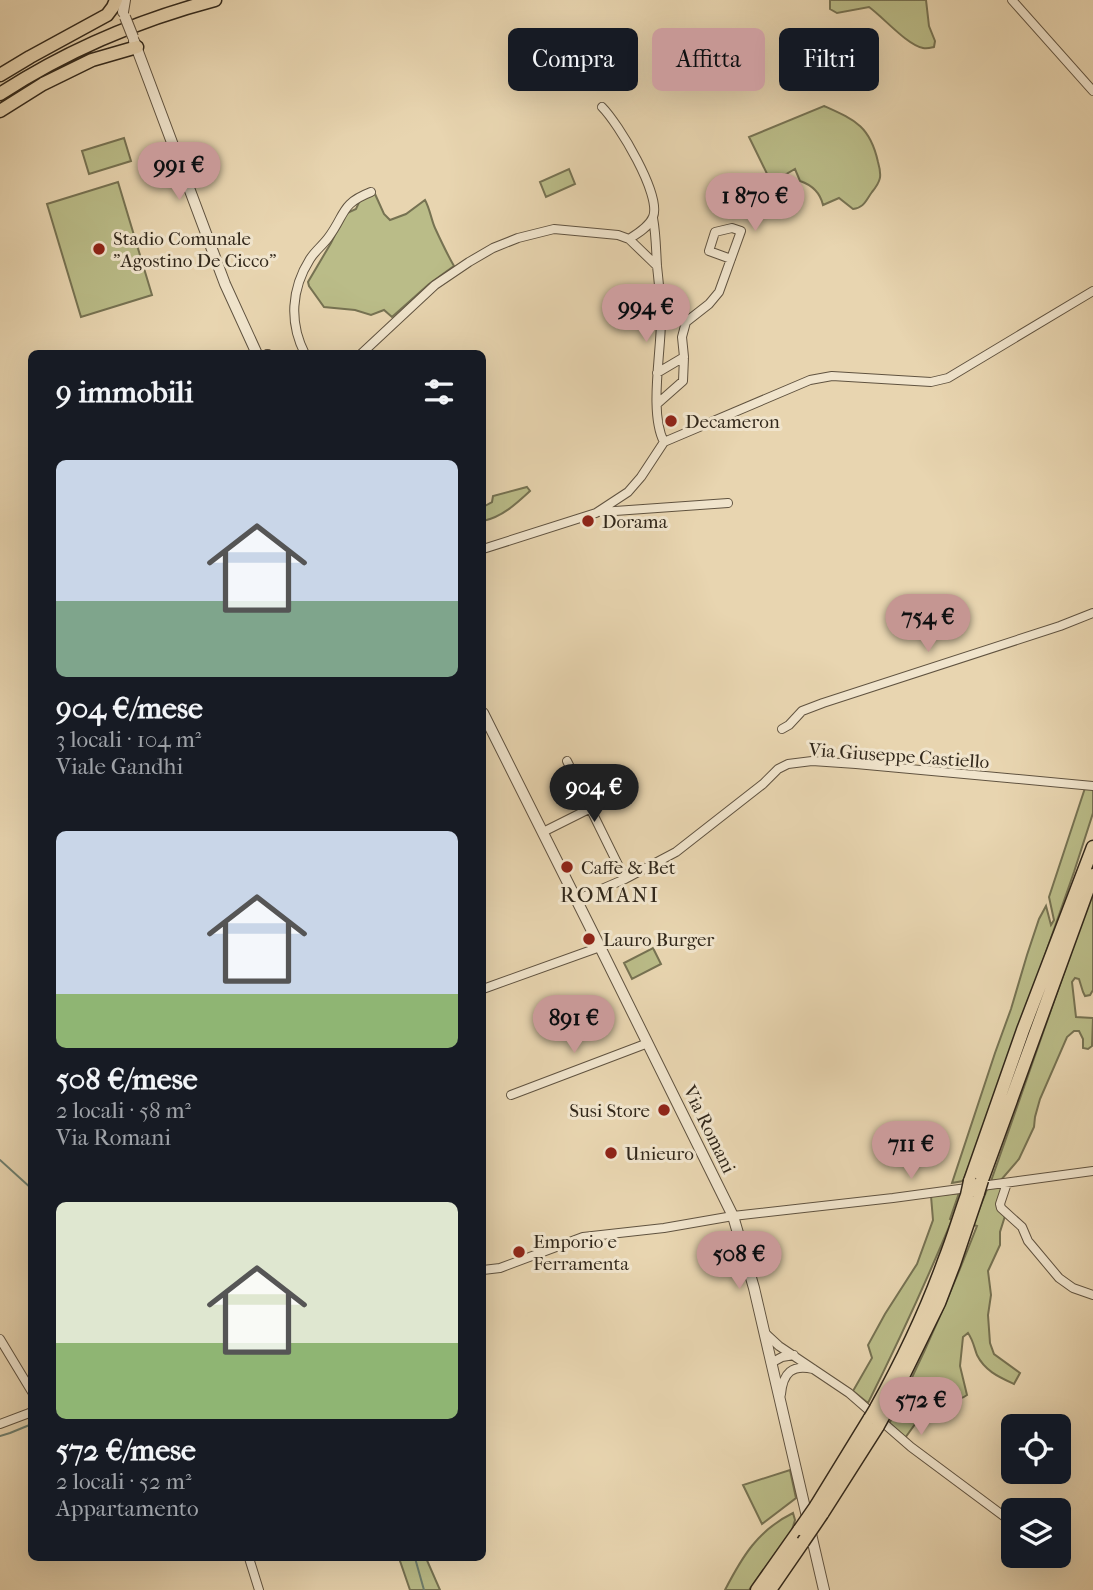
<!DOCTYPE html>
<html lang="it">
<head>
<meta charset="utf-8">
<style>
  :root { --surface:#171b24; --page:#242831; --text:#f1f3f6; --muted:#9ea1a6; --accent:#c59692 }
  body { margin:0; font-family:"IM FELL French Canon",serif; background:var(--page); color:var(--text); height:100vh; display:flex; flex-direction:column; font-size:26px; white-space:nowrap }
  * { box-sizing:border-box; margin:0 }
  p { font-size:23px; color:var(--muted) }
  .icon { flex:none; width:38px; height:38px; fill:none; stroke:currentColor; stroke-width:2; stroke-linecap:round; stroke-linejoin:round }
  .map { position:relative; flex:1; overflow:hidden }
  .side { position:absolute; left:28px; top:350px; width:458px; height:1211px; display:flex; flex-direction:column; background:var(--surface); border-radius:10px; box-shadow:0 7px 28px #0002 }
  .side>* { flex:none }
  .top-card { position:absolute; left:508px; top:28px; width:480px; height:63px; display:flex; gap:14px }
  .fabs { position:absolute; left:1001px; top:1414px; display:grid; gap:14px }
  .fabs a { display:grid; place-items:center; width:70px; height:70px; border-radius:10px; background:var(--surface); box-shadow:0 7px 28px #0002; font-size:35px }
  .price { position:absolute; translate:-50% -60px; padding:0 16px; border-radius:24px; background:var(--accent); color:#111; font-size:23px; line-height:46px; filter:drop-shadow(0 2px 4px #0008) }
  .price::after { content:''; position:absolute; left:50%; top:42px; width:21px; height:16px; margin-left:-10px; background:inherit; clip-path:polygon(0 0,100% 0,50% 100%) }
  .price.selected { background:#222; color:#fff }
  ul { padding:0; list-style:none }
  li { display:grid; align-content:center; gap:14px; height:371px; padding:0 28px }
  li span { display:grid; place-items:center; height:217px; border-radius:10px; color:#555 }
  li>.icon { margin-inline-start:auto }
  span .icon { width:126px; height:126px; fill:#fffc; stroke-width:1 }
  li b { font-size:30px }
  h2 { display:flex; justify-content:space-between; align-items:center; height:84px; padding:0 28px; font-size:30px }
  .tag { padding:0 24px; border-radius:10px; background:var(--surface); box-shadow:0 7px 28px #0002; font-size:24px; line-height:63px }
  .tag.selected { background:var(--accent); color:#111 }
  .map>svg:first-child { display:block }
  .green { fill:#babc88; stroke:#767252; stroke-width:2 }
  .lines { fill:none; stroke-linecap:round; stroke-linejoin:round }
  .stream { stroke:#6f7f6e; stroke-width:2 }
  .minor-casing { stroke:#605340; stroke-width:10 }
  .tertiary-casing { stroke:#605340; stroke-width:12 }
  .trunk-casing { stroke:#32281b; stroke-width:15 }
  .minor { stroke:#f0e4cc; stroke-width:8 }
  .tertiary { stroke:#f0e4cc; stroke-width:10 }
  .trunk { stroke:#e8d5b0; stroke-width:12 }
  .tertiary-bridge-casing { stroke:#605340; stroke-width:12; stroke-linecap:butt }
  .trunk-bridge-casing { stroke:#32281b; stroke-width:15; stroke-linecap:butt }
  .tertiary-bridge { stroke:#f0e4cc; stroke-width:10 }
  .trunk-bridge { stroke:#e8d5b0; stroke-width:12 }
  .poi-dot { fill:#8f2418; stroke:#f0e4cc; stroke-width:2.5 }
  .labels { text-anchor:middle; stroke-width:6; stroke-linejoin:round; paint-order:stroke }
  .poi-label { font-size:19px; fill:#32281b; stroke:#f0e4cc; text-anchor:start }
  .street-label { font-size:19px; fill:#32281b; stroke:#f0e4cc }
  .neighbourhood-label { font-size:21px; letter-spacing:2px; fill:#32281b; stroke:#f0e4cc }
</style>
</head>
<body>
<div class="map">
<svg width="1093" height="1590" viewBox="0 0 1093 1590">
  <rect width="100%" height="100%" fill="#e8d5b0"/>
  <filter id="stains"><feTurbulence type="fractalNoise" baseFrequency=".00286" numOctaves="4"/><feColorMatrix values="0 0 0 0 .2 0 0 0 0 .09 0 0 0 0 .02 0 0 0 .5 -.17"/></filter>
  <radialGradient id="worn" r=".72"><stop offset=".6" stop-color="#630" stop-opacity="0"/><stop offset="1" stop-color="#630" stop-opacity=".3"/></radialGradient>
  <!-- green -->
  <path class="green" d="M830 0H926L929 26 935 41 934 47C930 48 927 49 923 48 907 45 883 17 869 7L837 13 830 9Z
    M824 106C855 120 870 126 878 162 882 176 881 181 872 192 866 200 864 208 853 209L839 198 823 205C820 192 812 185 800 181L795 169 783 176 773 186 749 137Z
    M124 138 131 161 89 174 82 151Z
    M569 169 575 184 546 197 540 182Z
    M118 182 152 295 81 317 47 204Z
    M375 194 384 214 390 220 406 214 425 200C430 209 431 219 435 228 441 241 447 254 454 266L429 284 392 317 384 310 371 315 355 310 324 307 309 286 308 282 331 243 345 214 356 209 360 200Z
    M527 487 530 491C516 504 502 517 483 521V507L492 502 493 496Z
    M1085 788 1093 789V813L1074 872 985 1127 963 1181 952 1183 995 1053 1011 1009 1027 955 1039 919 1046 906 1051 925 1054 920 1049 897Z
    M1093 890V990L1090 995 1085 996 1083 992 1079 979 1075 978 1072 982 1076 1017 1093 1018 1092 1046 1088 1049 1083 1048V1039L1079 1031H1074L1067 1037 1040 1099 1035 1117 1034 1127 1019 1159 1001 1180 991 1181Z
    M653 948 661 964 632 979 624 963Z
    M1004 1186 999 1199 1005 1216 1000 1232V1245L988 1271 991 1295 988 1315 990 1343 994 1354 1020 1373 1014 1384C999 1377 985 1371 977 1355 974 1347 973 1340 968 1333L963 1337 960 1366 967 1395C956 1403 947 1399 936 1395L905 1438 889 1424C922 1360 951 1293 977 1226L973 1225 988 1187Z
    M959 1193 950 1219 952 1220C926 1282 898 1343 868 1403L853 1391 872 1358 868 1345 885 1314 917 1264 933 1220 931 1196Z
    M790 1470 796 1498 762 1524 743 1485Z
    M793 1513 795 1520 792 1530 749 1590H725C742 1557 758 1530 793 1513Z
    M399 1558H426L440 1590H410Z"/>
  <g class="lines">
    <!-- stream -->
    <path class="stream" d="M0 1160 32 1189
      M0 1436 10 1433 32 1424
      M415 1558 424 1590"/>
    <!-- minor casing -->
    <g class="minor-casing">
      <path id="minor" d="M1012 0 1093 91
        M602 107C618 123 662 195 653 217 649 227 637 234 629 239
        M653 218C656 234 656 250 657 266 659 284 661 302 661 320 661 354 649 413 664 442
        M661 318 686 322
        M267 354H268
        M305 354C289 323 291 289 310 259 315 251 322 246 328 238 346 214 340 204 371 192
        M361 354 435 285 469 262 493 248 518 238 554 229 618 235 629 239 657 266
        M657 373 684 357
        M657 404 683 381 684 357 682 337 686 322 709 304 719 292 741 231 732 228 715 232 709 251 731 259
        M601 512 728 503
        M483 549 596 513 628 492 641 477 664 442 810 380 832 376 931 382 948 378 1093 291
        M782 729 789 725 802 711 823 703 1060 626 1093 613
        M567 761 625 879
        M543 832 631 788
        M576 900 625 879 676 852 763 784 778 769 788 764 812 761 856 764 1093 786
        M483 989 600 947
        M511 1095 648 1043
        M1007 1183 1000 1204 1001 1208 1022 1227 1028 1241 1059 1278 1073 1288 1093 1295
        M483 1270 500 1268 583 1237 664 1228 733 1216 893 1198 1093 1171
        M766 1334 779 1346 849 1393 911 1447 1013 1523
        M0 1339 32 1392
        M771 1363 782 1357 794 1355
        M781 1394C783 1373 792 1364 813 1369
        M0 1424 32 1412
        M249 1558 259 1590"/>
    </g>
    <!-- tertiary casing -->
    <g class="tertiary-casing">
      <path id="tertiary" d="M123 12 125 0
        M134 41 225 284 257 354
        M483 713 600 947 733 1216 754 1288 824 1590"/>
    </g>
    <!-- trunk casing -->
    <g class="trunk-casing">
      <path id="trunk" d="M0 75 30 57 107 15 113 7 116 0
        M0 94C66 51 139 20 215 0
        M0 111 43 84 92 60 137 47
        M982 1180 1093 875
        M970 1181 1023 1030 1093 847
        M876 1408C902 1361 926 1311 944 1261 953 1239 959 1217 967 1195
        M884 1415 939 1303 954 1264 978 1193
        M816 1506 870 1418
        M822 1514 878 1426
        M757 1590 800 1529
        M770 1590 803 1542"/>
    </g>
    <!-- minor -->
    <use href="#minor" class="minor"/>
    <!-- tertiary -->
    <use href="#tertiary" class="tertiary"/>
    <!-- trunk -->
    <use href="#trunk" class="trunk"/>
    <!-- tertiary-bridge casing -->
    <g class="tertiary-bridge-casing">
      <path id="tertiary-bridge" d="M125 17 133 37"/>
    </g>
    <!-- trunk-bridge casing -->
    <g class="trunk-bridge-casing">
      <path id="trunk-bridge" d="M978 1193 982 1180
        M967 1195 970 1181
        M870 1418 876 1408
        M878 1426 884 1415
        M800 1529 816 1506
        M803 1542 822 1514"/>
    </g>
    <!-- tertiary-bridge -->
    <use href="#tertiary-bridge" class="tertiary-bridge"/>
    <!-- trunk-bridge -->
    <use href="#trunk-bridge" class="trunk-bridge"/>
  </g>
  <!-- markers -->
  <g class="poi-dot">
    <circle cx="99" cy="249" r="7"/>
    <circle cx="671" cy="421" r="7"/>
    <circle cx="588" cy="521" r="7"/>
    <circle cx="567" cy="867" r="7"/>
    <circle cx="589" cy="939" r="7"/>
    <circle cx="664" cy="1110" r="7"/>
    <circle cx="611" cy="1153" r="7"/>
    <circle cx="519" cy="1252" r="7"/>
  </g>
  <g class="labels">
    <!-- poi labels -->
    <g class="poi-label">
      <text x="113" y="245">Stadio Comunale<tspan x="113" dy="22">"Agostino De Cicco"</tspan></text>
      <text x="685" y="428">Decameron</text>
      <text x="602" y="528">Dorama</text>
      <text x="581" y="874">Caffe &amp; Bet</text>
      <text x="603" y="946">Lauro Burger</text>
      <text x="650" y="1117" text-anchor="end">Susi Store</text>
      <text x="625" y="1160">Unieuro</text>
      <text x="533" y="1248">Emporio e<tspan x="533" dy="22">Ferramenta</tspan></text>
    </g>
    <!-- street labels -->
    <g class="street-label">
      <text transform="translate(899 755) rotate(4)" y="7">Via Giuseppe Castiello</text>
      <text transform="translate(710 1129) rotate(64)" y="7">Via Romani</text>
    </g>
    <!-- neighbourhood labels -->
    <g class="neighbourhood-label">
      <text x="610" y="902">ROMANI</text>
    </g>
  </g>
  <rect width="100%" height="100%" filter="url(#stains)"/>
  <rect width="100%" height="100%" fill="url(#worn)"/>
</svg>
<div class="fabs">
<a><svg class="icon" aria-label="locate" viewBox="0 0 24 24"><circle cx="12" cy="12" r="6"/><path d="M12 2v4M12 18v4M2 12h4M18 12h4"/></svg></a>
<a><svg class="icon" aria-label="layers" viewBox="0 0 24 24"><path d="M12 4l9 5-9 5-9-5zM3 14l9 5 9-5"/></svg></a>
</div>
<b class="price" style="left:179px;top:202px">991 €</b>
<b class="price" style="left:755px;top:233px">1 870 €</b>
<b class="price" style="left:646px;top:344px">994 €</b>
<b class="price" style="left:928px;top:654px">754 €</b>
<b class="price selected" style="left:594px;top:824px">904 €</b>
<b class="price" style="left:574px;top:1055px">891 €</b>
<b class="price" style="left:911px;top:1181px">711 €</b>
<b class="price" style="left:739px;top:1291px">508 €</b>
<b class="price" style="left:921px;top:1437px">572 €</b>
<div class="top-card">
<a class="tag">Compra</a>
<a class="tag selected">Affitta</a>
<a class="tag">Filtri</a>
</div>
<section class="side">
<h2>9 immobili<svg class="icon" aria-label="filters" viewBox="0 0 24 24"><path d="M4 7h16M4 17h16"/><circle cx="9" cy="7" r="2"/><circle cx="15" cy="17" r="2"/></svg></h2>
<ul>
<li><span style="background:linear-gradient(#c9d6e8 65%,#7fa58c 0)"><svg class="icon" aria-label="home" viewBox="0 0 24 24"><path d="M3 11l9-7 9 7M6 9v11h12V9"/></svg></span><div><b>904 €/mese</b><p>3 locali · 104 m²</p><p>Viale Gandhi</p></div></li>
<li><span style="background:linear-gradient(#c9d6e8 75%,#8fb573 0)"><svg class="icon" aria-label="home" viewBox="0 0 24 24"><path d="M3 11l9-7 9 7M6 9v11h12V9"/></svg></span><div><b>508 €/mese</b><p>2 locali · 58 m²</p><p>Via Romani</p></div></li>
<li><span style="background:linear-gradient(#dfe7d0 65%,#8fb573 0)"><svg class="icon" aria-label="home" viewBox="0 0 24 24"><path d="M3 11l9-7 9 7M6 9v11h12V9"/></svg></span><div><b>572 €/mese</b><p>2 locali · 52 m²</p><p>Appartamento</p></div></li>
</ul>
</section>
</div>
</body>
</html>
